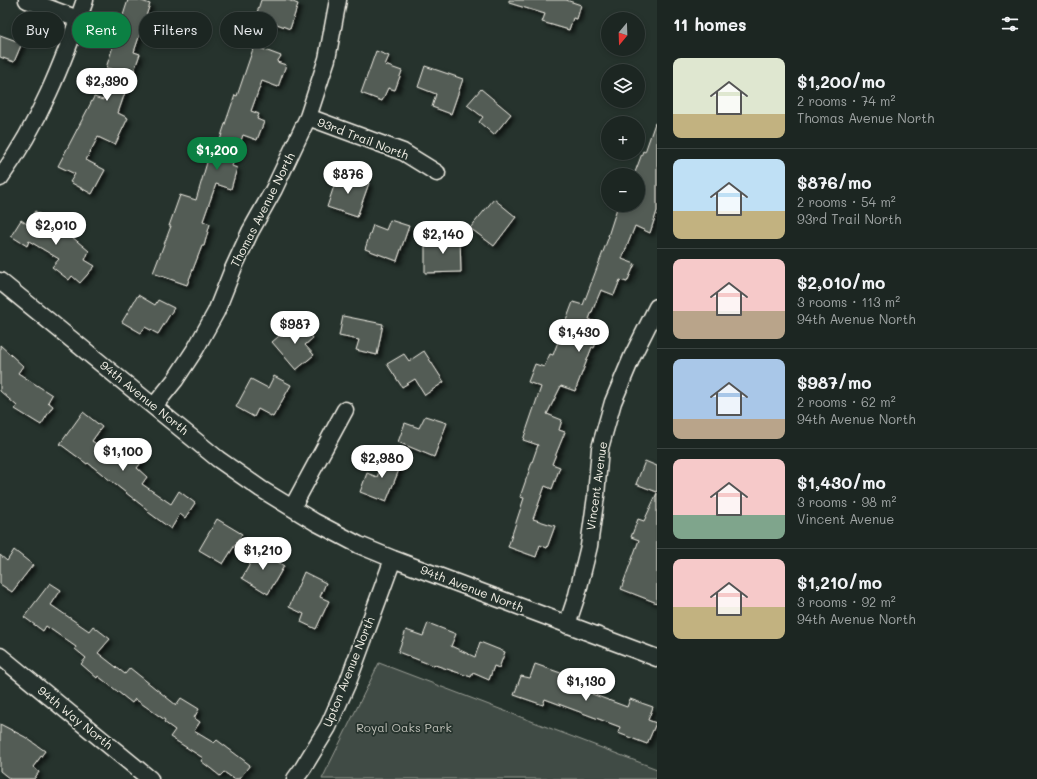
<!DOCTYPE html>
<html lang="en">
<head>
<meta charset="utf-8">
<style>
  :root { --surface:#1c2622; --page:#29322f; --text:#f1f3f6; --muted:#a0a5a5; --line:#3a4340; --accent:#0b8043 }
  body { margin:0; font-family:Mali,sans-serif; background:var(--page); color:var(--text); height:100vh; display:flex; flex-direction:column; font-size:15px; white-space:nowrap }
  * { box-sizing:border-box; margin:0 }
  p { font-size:13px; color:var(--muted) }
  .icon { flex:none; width:22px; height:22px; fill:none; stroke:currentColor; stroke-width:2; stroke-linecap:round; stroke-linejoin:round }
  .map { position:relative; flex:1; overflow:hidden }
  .side { display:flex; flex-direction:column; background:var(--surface); width:380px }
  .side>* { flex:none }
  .guide { position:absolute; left:12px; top:12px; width:380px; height:36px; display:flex; gap:8px }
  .needle { width:26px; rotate:199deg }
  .tools { position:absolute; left:601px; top:12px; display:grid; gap:8px }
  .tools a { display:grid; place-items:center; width:44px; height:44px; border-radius:50%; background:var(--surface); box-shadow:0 2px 6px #0003,0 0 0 1px var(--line); font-size:20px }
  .price { position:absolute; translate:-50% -34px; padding:0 9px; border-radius:14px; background:#fff; color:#222; font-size:13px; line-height:26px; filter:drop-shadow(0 1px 2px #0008) }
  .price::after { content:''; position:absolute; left:50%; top:24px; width:12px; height:9px; margin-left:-6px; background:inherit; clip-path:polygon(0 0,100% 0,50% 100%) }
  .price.selected { background:var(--accent); color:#fff }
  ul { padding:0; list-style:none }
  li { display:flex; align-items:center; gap:12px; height:100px; padding:0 16px }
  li+li { border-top:1px solid var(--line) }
  li span { display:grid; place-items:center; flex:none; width:112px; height:80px; border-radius:8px; color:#555 }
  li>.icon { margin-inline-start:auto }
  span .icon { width:48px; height:48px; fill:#fffc; stroke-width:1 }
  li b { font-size:17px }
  h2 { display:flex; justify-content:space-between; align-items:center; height:48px; padding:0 16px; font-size:17px }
  .pill { padding:0 14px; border-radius:18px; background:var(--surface); box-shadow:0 2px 6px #0003,0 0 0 1px var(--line); font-size:14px; line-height:36px }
  .pill.selected { background:var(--accent); color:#fff }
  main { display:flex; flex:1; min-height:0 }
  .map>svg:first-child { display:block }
  .green { fill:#414b45; stroke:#9a9e96 }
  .building { fill:#525c55; stroke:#f4f1e8; filter:url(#shadow) }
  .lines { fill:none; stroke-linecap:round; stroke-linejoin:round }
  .street-casing { stroke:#f4f1e8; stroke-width:19 }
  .street { stroke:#26332d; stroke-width:16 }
  .labels { text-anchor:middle; stroke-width:3.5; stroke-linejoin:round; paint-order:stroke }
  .street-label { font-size:12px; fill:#f4f1e8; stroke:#26332d }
  .park-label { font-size:12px; fill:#bebfb7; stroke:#26332d }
</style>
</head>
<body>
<main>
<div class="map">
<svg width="657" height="779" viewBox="0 0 657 779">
  <defs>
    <filter id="shadow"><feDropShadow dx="3.5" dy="3.5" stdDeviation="2" flood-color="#0009"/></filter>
  </defs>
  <rect width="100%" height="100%" fill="#26332d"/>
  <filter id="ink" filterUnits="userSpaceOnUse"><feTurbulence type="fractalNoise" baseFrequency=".025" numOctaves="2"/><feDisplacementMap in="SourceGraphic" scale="8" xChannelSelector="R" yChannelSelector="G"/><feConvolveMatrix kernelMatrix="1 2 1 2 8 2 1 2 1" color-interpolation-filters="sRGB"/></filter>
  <g filter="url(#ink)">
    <!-- green -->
    <path class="green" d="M379 663 657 769V779H322Z"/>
    <!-- building -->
    <path class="building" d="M128 0H139L150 4 134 52 140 54 129 85 128 84 118 113 128 118 115 145 98 137 86 160 105 170 92 194 70 182 75 174 58 166 94 97 103 100 112 69 106 68Z
      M261 0H288L298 4 290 29 256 16Z
      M509 0H566L581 5 577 19 573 18 569 30 542 22 545 14 509 3Z
      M0 35 22 43 14 62 0 57Z
      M254 46 281 56 277 62 286 65 278 87 262 81 251 111 259 114 257 119 264 122 257 140 243 135 232 166 237 168 231 189 216 184 203 221 210 224 204 246H202L187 285 153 273 171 226H169L180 195 196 200 208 159 214 161 223 130 235 95 237 96Z
      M376 51 389 56 385 65 402 71 395 90 388 88 382 101 361 93Z
      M425 66 463 79 451 114 432 107 436 94 418 87Z
      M481 89 511 114 494 135 479 122 483 117 467 105Z
      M655 123H657V211L650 233 635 226 622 259 635 264 627 282 620 280 614 295 601 290 589 319 603 325 594 348 592 347 575 391 561 386 547 414 562 420 559 430 565 432 552 464 560 467 552 489 545 486 533 519 555 526 547 548 540 545 536 557 508 547 524 498 520 497 538 445 523 440 541 387 528 382 535 364 544 367 550 354 553 355 573 302 583 305 609 236H608L618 205H638V175H634L643 151 645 152Z
      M338 174 369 183 357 217 327 207Z
      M494 199 516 217 494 246 470 228Z
      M35 211 66 232 89 251 85 260 95 266 80 283 72 276 69 280 52 267 59 259 29 241 27 246 11 236 21 220 27 224Z
      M390 220 409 226 397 261 365 249 373 225 386 230Z
      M460 236 461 272 425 273V237Z
      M138 295 155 305 158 300 174 308 158 334 145 327 141 333 122 322Z
      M343 316 383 324 377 355 356 350 359 340 339 336Z
      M298 320 313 338 305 345 314 355 296 370 272 342Z
      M0 345 23 366 18 373 52 395 48 402 53 406 41 425 15 409 17 406 0 391Z
      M424 351 444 382 425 395 415 379 402 387 387 364 404 354 409 361Z
      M274 376 291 385 273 417 258 409 254 417 236 407 251 379 268 388Z
      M83 412 102 427 92 441 114 456 123 445 143 460 137 468 147 477 142 484 171 504 179 491 195 503 185 518 180 514 171 529 148 512 149 511 88 463 87 464 60 444Z
      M425 416 447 423 434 457 398 442 405 423 419 428Z
      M386 455 403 460 386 502 360 492 367 473 377 477Z
      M645 461 657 466V492L636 484Z
      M657 493V603L621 589 639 540 631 537 638 519 644 521Z
      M217 519 242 534 223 564 199 550Z
      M260 546 274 555 272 558 284 566 268 594 242 578Z
      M14 550 33 565 12 592 0 584V555L7 561Z
      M304 572 326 583 320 597 329 601 316 629 301 622 304 614 289 607Z
      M50 583 61 590 51 605 89 631 93 626 110 639 98 653 125 674 130 668 176 705 181 698 199 709 194 718 200 722 194 731 214 743 217 740 250 765 239 779H234L224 772 220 776 201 761 203 758 170 737 175 730 164 722 165 720 135 699 132 703 98 676 97 678 81 664 86 658 75 649 76 647 46 626 43 631 24 617Z
      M428 623 456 634 451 646 475 657 480 642 505 652 499 668 494 666 489 680 473 673 471 677 435 665 434 666 398 652 406 630 423 636Z
      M535 664 595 685 592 694 627 707 630 699 653 707 648 720 656 723 647 744 618 733 620 727 545 699 543 705 514 695 521 676 530 678Z
      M0 724 25 737 45 751 33 767 39 772 34 779H10L0 771Z"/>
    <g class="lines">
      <!-- street casing -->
      <g class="street-casing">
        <path id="street" d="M27 0 78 19
          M308 117 403 152 437 173
          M0 178C39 124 63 63 85 0
          M0 281 218 459 261 489 315 522 359 545 393 559 657 658
          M154 406 175 380 196 348 216 312 233 269 250 232 274 189 308 117 327 59 338 0
          M292 508 345 410
          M567 625 577 595 589 546 596 496 600 448 613 402 632 357 657 307
          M0 656 150 779
          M295 779 303 768 328 727 348 682 393 559"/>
      </g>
      <!-- street -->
      <use href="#street" class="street"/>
    </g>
  </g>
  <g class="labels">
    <!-- street labels -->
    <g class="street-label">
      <text transform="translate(363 139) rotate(21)" y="4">93rd Trail North</text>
      <text transform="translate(263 210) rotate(-63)" y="4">Thomas Avenue North</text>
      <text transform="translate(144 398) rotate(39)" y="4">94th Avenue North</text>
      <text transform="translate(597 486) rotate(-82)" y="4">Vincent Avenue</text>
      <text transform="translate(472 589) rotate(21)" y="4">94th Avenue North</text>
      <text transform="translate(349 672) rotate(-68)" y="4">Upton Avenue North</text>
      <text transform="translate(75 718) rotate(39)" y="4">94th Way North</text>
    </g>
    <!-- park labels -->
    <g class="park-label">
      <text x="404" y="732">Royal Oaks Park</text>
    </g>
  </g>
</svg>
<div class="tools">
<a><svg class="needle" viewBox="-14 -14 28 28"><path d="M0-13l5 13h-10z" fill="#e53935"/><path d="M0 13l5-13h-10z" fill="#a0a5a5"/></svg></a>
<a><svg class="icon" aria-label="layers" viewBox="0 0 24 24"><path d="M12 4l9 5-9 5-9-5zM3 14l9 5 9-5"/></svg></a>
<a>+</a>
<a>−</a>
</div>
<b class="price" style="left:107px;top:102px">$2,390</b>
<b class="price selected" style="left:217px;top:171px">$1,200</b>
<b class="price" style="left:348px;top:195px">$876</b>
<b class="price" style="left:56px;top:246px">$2,010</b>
<b class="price" style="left:443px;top:255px">$2,140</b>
<b class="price" style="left:295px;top:345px">$987</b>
<b class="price" style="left:579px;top:353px">$1,430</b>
<b class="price" style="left:123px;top:472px">$1,100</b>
<b class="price" style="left:382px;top:479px">$2,980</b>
<b class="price" style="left:263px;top:571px">$1,210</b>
<b class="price" style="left:586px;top:702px">$1,130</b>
<div class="guide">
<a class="pill">Buy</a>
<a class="pill selected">Rent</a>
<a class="pill">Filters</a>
<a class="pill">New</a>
</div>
</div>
<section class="side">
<h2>11 homes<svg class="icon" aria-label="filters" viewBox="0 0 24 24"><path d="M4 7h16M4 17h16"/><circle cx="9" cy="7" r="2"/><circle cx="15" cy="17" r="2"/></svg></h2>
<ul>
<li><span style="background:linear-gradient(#dfe7d0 70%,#c2b280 0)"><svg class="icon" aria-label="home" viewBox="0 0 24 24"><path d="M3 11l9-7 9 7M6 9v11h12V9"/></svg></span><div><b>$1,200/mo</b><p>2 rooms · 74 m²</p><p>Thomas Avenue North</p></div></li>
<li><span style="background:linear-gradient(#bfe0f5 65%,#c2b280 0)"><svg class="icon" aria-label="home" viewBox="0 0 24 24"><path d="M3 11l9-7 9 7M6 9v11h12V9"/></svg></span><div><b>$876/mo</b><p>2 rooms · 54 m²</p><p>93rd Trail North</p></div></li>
<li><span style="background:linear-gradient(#f6c9c9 65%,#b9a48a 0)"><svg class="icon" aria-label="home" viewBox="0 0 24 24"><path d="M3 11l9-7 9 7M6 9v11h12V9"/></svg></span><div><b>$2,010/mo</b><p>3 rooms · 113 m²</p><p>94th Avenue North</p></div></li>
<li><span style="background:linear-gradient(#a9c7e8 75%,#b9a48a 0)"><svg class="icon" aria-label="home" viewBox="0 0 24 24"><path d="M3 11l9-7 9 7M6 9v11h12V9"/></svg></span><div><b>$987/mo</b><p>2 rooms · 62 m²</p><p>94th Avenue North</p></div></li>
<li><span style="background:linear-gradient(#f6c9c9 70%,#7fa58c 0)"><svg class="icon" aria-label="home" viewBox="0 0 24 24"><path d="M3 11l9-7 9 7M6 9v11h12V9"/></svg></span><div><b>$1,430/mo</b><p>3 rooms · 98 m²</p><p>Vincent Avenue</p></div></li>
<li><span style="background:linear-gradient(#f6c9c9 60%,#c2b280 0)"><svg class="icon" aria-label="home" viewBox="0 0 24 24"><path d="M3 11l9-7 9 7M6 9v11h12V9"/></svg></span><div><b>$1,210/mo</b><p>3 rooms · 92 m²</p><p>94th Avenue North</p></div></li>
</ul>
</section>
</main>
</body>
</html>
